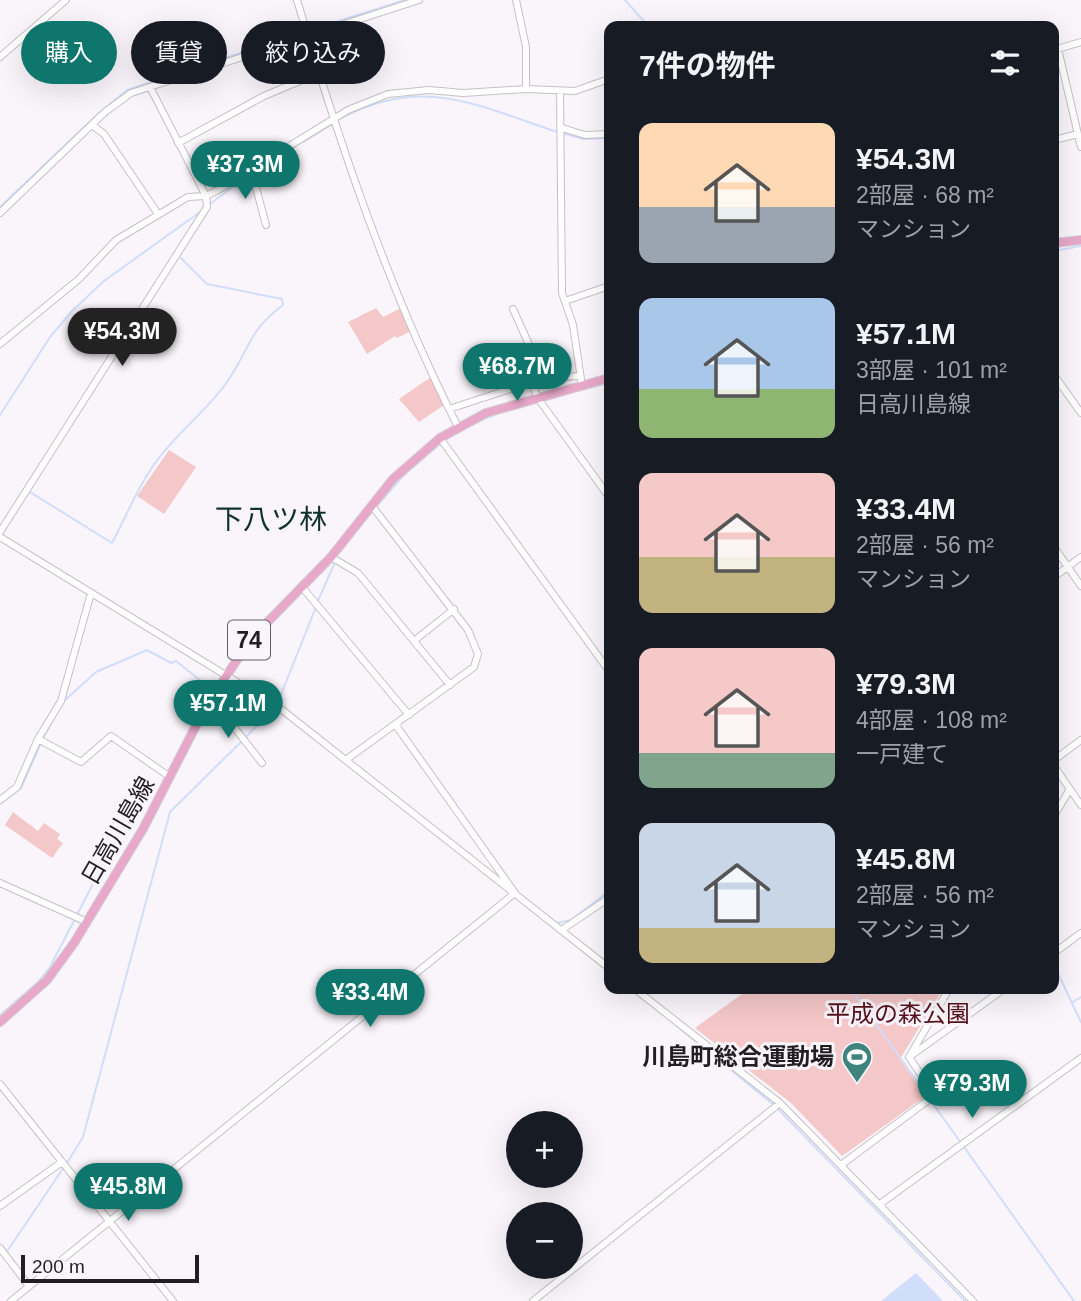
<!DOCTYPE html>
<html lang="ja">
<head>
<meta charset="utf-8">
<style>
  :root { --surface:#171b24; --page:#242831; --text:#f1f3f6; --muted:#9ea1a6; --accent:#0f766e }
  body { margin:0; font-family:Arial,"Noto Sans JP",sans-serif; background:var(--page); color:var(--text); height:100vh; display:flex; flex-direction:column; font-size:26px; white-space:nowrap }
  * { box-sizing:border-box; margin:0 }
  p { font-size:23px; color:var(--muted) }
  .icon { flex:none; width:38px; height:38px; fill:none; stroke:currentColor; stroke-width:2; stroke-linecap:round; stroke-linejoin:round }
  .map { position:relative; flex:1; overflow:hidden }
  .sheet { position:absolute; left:604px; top:21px; width:455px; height:973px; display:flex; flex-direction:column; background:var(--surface); border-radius:14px; box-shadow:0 7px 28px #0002 }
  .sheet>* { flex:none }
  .hud { position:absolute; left:21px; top:21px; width:478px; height:63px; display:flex; gap:14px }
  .tools { position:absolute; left:506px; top:1111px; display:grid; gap:14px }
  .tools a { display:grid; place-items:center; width:77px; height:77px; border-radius:50%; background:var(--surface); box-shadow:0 7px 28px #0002; font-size:35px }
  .scale { position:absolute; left:21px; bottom:18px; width:178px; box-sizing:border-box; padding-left:7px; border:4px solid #211f21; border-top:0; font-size:19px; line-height:24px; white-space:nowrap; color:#211f21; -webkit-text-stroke:5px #faf5fb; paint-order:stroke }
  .price { position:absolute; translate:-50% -60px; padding:0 16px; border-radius:24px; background:var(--accent); color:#fff; font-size:23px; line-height:46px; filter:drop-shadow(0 2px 4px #0008) }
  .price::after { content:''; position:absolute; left:50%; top:42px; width:21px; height:16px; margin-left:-10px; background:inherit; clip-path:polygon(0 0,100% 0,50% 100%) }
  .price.on { background:#222; color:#fff }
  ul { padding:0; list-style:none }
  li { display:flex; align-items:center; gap:21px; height:175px; padding:0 35px }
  li span { display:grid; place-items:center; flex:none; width:196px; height:140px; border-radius:14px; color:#555 }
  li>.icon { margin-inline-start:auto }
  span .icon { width:84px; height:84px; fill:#fffc; stroke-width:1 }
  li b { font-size:30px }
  h2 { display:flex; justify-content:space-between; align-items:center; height:84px; padding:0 35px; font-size:30px }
  .chip { padding:0 24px; border-radius:32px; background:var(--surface); box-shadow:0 7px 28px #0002; font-size:24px; line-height:63px }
  .chip.on { background:var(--accent); color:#fff }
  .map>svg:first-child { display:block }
  .green { fill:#f4c7c8 }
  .water { fill:#d0ddfb }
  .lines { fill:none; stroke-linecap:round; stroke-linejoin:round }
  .stream { stroke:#d0ddfb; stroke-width:2 }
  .minor-casing { stroke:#c5c0c5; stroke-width:8 }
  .major-casing { stroke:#d3d2d3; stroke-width:10 }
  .minor { stroke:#fff; stroke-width:6 }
  .major { stroke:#e7a8ca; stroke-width:8 }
  .labels { text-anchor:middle; stroke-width:6; stroke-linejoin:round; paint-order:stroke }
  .shield { fill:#faf5fb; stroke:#625f62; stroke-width:2 }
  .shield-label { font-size:23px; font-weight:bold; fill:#211f21 }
  .street-label { font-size:24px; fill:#211f21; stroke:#faf5fb }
  .park-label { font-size:24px; fill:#58111d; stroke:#faf5fb }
  .poi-label { font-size:24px; font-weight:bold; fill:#211f21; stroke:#faf5fb; text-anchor:end }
  .quarter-label { font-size:28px; fill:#10322f; stroke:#faf5fb }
</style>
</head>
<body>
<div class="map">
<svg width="1081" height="1301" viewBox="0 0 1081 1301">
  <rect width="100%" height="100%" fill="#faf5fb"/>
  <!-- green -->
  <path class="green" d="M376 308 383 317 401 308 411 331 397 338 395 336 367 354 348 322Z
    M431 377 444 405 419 422 399 399Z
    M169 450 196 467 164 514 137 496Z
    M13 812 38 831 44 823 60 834 57 839 63 843 52 858 5 825Z
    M749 989H943L900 1059 926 1096 842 1156 791 1103 695 1028Z"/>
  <!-- water -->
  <path class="water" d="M916 1273 943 1301H881Z"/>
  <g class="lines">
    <!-- stream -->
    <path class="stream" d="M625 0 648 26
      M310 30 405 0
      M338 120C421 74 476 105 557 132
      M562 133 583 139 609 138
      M303 142 334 123
      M210 204 247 176
      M0 207 99 113 127 90 304 32
      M1054 251 1081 246
      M577 391 609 383
      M0 415 50 337 72 311 104 281 200 212
      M477 422 494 415
      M30 492 112 543C128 513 140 481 162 454 182 429 208 409 227 382 250 349 247 332 283 305L282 299 207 284 181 258
      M376 507 403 476 447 438
      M318 601 335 562
      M64 701 96 672 147 650 171 663 176 661 211 689
      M278 702 316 607
      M43 738 54 718
      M245 738 275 707
      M0 804 21 788 41 743
      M557 923 571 920 609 891
      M1054 965 1081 1022
      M851 989 1074 1301
      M1073 1002 1081 997
      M0 1015 38 982 50 967 109 853 121 839
      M678 1027 774 1105
      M778 1109 965 1301
      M67 1163 83 1137 170 812 241 742
      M6 1253 64 1167"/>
    <!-- minor casing -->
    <g class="minor-casing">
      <path id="minor" d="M297 0C340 145 389 291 458 427
        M516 0 526 47V89
        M1058 49 1081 147
        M1054 50 1081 42
        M0 57 66 0
        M560 91 562 293 573 325 582 386
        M92 125 104 134 158 214
        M562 128 585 135 609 134
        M1054 140 1078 134
        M178 143 264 96 319 73
        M251 169 266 225
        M0 213 105 112 131 93 419 0
        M565 301 609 286
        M513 309 544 378
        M0 344 79 279 116 240 188 197 206 196 218 190 348 110 388 94 429 90 463 93 526 89 575 91 609 79
        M1054 375 1081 413
        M532 383 537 397 609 497
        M449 409 544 378 579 376
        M440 438 609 671
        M0 532 207 207 206 196 150 87
        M0 537 281 709 609 968
        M1054 547 1081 586
        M331 557 358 573 450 685
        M1054 577 1081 557
        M302 587 409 715
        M414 641 454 609
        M209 702 227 718 262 763
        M38 739 81 762 111 736 170 777
        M347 759 474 667 478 654 468 630 372 506
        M1054 760 1081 740
        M1054 766 1081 805
        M0 800 17 787 38 739 61 701 91 593
        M1054 816 1070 789
        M0 883 87 922
        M563 929 609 898
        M1054 953 1081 933
        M635 989 780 1103 973 1301
        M909 1057 1004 989
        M0 1084 173 1301
        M841 1165 931 1098 932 1091 909 1057 949 989
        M880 1204 1081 1058
        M0 1206 62 1162
        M0 1248 29 1286
        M11 1301 515 893 395 724
        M533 1301 780 1103"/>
    </g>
    <!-- major casing -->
    <g class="major-casing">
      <path id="major" d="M1054 243 1081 240
        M0 1022 47 980 74 943 143 829 204 710 250 640 331 557 393 479 440 438 486 413 609 378"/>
    </g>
    <!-- minor -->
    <use href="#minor" class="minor"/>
    <!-- major -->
    <use href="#major" class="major"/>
  </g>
  <!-- icons -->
  <defs>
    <g id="stadium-pin" transform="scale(1.575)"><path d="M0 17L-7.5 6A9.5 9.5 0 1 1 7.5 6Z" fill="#3d847d" stroke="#faf5fb"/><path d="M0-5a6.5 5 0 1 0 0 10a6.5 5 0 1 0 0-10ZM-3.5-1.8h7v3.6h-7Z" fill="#fff"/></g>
  </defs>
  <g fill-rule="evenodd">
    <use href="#stadium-pin" x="857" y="1057"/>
  </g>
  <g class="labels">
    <!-- shield labels -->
    <rect class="shield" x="228" y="620.5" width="42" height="39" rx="5"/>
    <g class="shield-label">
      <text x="249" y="648">74</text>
    </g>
    <!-- street labels -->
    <g class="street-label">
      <text transform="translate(118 831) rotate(-60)" y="8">日高川島線</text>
    </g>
    <!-- park labels -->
    <g class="park-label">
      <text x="898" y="1022">平成の森公園</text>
    </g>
    <!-- poi labels -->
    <g class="poi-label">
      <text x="834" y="1065">川島町総合運動場</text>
    </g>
    <!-- quarter labels -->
    <g class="quarter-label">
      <text x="271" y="529">下八ツ林</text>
    </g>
  </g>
</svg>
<div class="tools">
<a>+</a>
<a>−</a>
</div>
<div class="scale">200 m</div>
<b class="price" style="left:245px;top:201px">¥37.3M</b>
<b class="price on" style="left:122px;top:368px">¥54.3M</b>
<b class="price" style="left:517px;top:403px">¥68.7M</b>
<b class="price" style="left:228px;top:740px">¥57.1M</b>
<b class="price" style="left:370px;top:1029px">¥33.4M</b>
<b class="price" style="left:972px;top:1120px">¥79.3M</b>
<b class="price" style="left:128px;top:1223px">¥45.8M</b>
<div class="hud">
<a class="chip on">購入</a>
<a class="chip">賃貸</a>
<a class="chip">絞り込み</a>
</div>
<section class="sheet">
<h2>7件の物件<svg class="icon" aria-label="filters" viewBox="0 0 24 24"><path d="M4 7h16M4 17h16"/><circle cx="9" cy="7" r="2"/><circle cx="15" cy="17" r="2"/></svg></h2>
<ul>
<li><span style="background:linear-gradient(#ffd9b3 60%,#9aa5b1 0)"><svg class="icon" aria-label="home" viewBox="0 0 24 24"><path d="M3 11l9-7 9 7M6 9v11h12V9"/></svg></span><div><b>¥54.3M</b><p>2部屋 · 68 m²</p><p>マンション</p></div></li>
<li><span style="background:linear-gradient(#a9c7e8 65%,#8fb573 0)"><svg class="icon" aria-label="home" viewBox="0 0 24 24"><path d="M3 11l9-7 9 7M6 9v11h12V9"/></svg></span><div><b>¥57.1M</b><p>3部屋 · 101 m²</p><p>日高川島線</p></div></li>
<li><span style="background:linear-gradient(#f6c9c9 60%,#c2b280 0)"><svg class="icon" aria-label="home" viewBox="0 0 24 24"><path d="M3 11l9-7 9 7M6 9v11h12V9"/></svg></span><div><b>¥33.4M</b><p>2部屋 · 56 m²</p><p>マンション</p></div></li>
<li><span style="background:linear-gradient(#f6c9c9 75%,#7fa58c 0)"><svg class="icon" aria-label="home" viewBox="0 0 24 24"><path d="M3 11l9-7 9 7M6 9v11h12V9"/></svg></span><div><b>¥79.3M</b><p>4部屋 · 108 m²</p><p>一戸建て</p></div></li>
<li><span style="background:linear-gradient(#c9d6e8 75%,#c2b280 0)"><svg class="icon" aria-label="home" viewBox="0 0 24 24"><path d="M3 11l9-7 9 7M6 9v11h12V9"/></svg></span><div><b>¥45.8M</b><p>2部屋 · 56 m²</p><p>マンション</p></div></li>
</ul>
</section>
</div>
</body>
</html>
